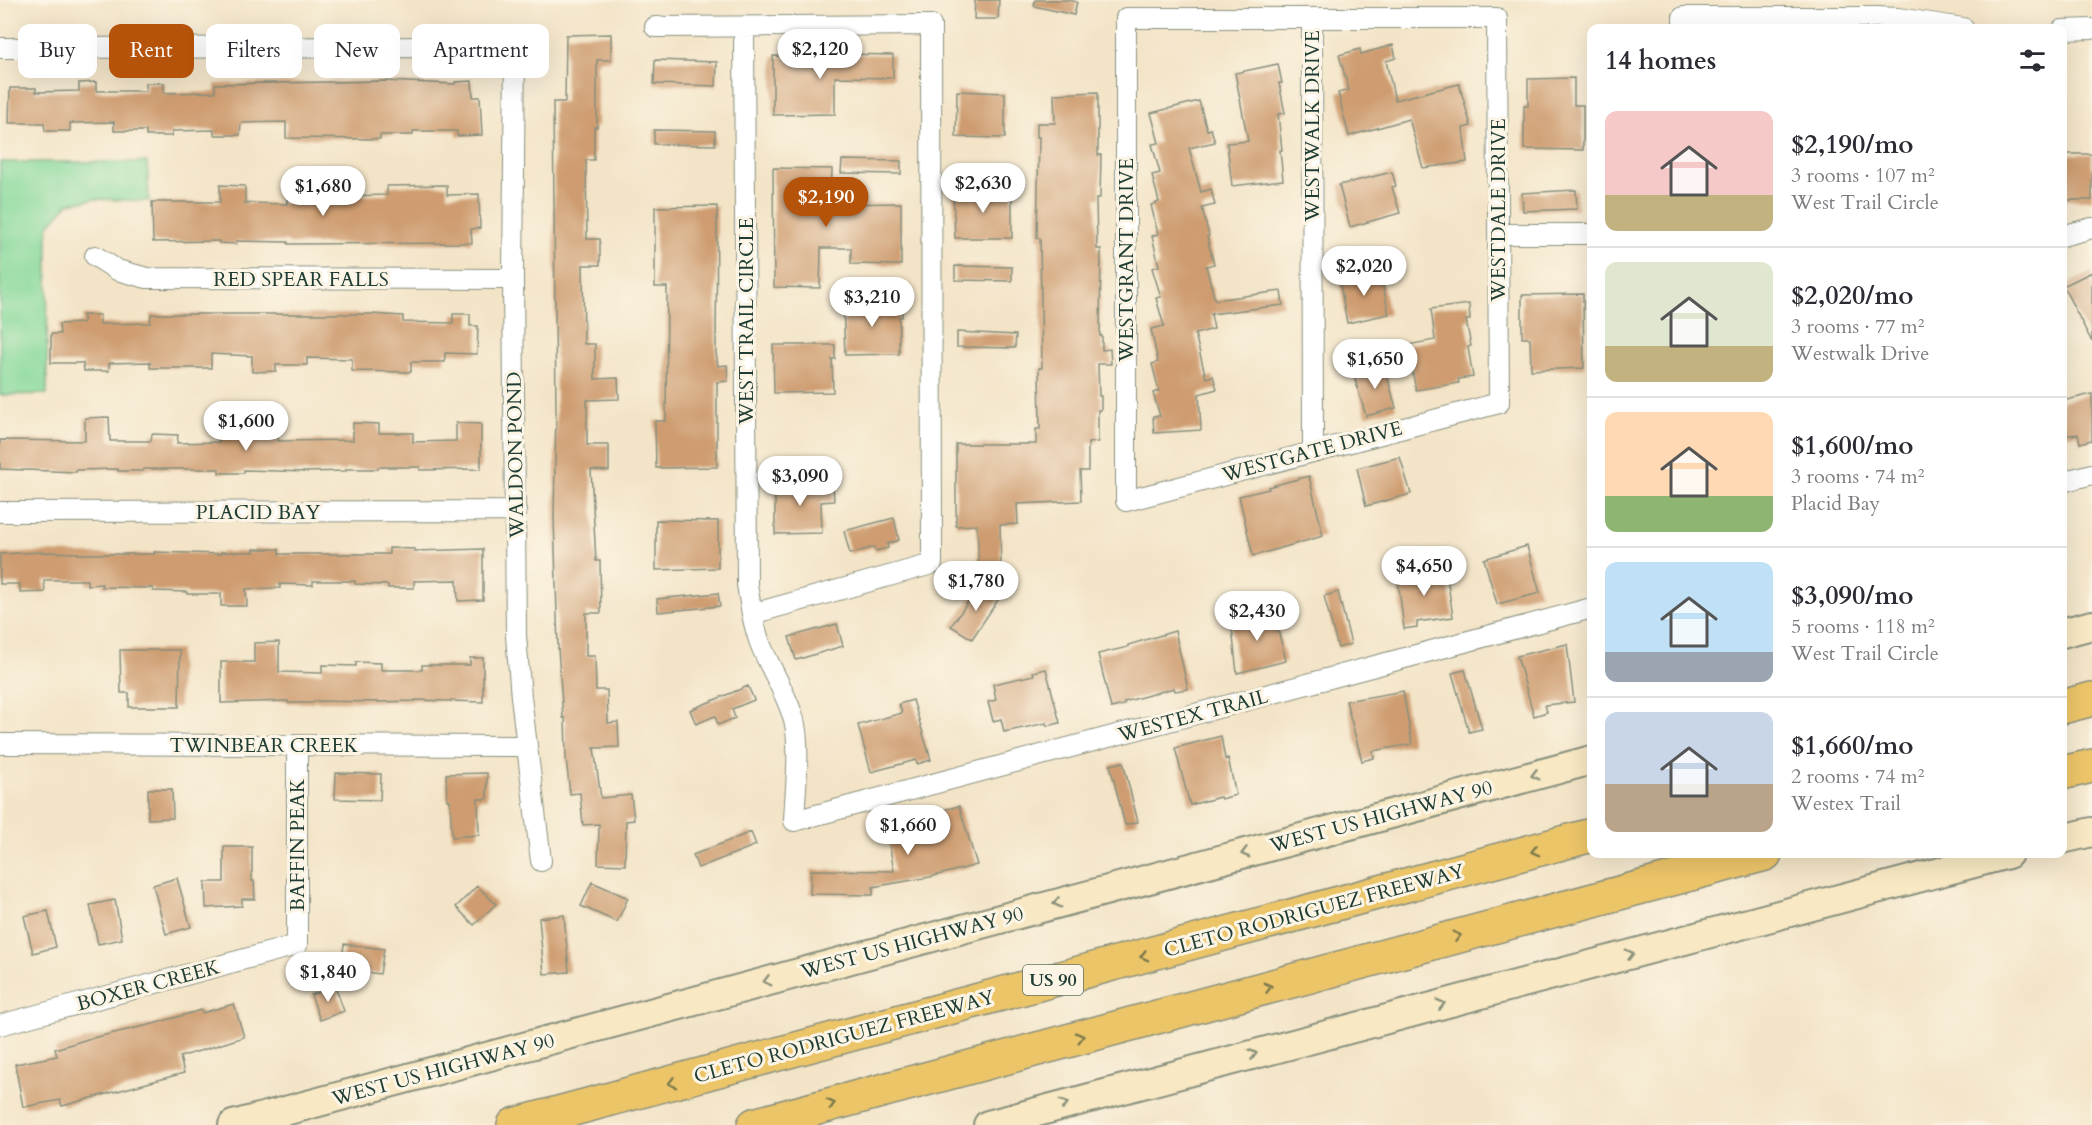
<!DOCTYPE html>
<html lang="en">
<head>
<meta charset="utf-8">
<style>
  :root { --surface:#fff; --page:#f2f2f3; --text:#2b2b33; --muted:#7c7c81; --line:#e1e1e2; --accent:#b45309 }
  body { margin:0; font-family:Cardo,serif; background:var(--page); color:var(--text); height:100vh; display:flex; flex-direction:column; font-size:22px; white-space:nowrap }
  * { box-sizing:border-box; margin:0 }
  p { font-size:20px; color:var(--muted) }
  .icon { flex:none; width:33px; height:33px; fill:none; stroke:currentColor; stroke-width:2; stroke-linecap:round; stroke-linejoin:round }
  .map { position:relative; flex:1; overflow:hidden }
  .details { position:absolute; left:1587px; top:24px; width:480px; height:834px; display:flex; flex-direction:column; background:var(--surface); border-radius:12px; box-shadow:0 6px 24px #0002 }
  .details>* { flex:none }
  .banner { position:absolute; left:18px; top:24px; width:570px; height:54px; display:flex; gap:12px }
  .price { position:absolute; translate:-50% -51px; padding:0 14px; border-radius:21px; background:#fff; color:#222; font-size:20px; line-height:39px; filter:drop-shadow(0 2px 3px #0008) }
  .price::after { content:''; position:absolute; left:50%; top:36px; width:18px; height:14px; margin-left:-9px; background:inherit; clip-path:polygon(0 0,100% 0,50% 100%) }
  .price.on { background:var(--accent); color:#fff }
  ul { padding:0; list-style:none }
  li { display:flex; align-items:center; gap:18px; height:150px; padding:0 18px }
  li+li { border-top:2px solid var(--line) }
  li span { display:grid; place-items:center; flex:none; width:168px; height:120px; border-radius:12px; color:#555 }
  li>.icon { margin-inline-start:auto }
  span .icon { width:72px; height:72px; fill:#fffc; stroke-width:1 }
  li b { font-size:26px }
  h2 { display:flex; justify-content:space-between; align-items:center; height:72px; padding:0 18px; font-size:26px }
  .pill { padding:0 21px; border-radius:12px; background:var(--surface); box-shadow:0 6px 24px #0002; font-size:21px; line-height:54px }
  .pill.on { background:var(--accent); color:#fff }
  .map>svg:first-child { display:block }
  .green { fill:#83d89a; stroke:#518a67; stroke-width:1.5 }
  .building { fill:#ce9c6f }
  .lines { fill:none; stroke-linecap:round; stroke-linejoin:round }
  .street-casing { stroke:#89907e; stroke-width:22 }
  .secondary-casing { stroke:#89907e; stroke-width:32 }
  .highway-casing { stroke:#89907e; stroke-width:36 }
  .street { stroke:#fff; stroke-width:20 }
  .secondary { stroke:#f8e8c3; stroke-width:28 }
  .highway { stroke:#edc569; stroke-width:33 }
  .oneway { stroke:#8c927c }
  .oneway2 { stroke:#7c7a4c }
  .labels { text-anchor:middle; stroke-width:6; stroke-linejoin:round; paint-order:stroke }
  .shield { fill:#fcf5e5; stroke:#617469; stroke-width:1.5 }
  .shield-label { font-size:18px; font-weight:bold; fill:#1f3d34 }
  .street-label { font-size:20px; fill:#1f3d34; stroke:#fcf5e5 }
</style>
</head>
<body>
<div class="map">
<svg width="2092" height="1125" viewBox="0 0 2092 1125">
  <rect width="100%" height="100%" fill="#fcf5e5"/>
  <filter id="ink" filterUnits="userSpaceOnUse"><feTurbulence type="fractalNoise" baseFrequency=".0167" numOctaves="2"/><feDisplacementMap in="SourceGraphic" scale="12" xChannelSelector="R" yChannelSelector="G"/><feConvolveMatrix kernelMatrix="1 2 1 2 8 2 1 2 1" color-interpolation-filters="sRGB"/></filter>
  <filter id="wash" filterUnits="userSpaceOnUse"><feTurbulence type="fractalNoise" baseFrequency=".008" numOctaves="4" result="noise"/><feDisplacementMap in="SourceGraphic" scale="24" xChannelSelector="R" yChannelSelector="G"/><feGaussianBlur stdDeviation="1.35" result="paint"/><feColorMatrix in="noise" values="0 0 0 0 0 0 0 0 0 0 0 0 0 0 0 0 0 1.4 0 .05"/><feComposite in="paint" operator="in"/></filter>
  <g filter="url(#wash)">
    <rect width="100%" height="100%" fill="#f3e4c7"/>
    <!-- green -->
    <path class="green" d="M0 162H147L149 201 94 199 69 203 48 226 47 394 0 395Z"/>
    <g id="blocks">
      <!-- building -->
      <path class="building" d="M975 0H999L998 19H974Z
        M1035 0H1069L1077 2 1074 15 1034 6Z
        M611 34V60H597V127H594V160H586L587 239H600V265H583L584 344H595V379L618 378 619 399 587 400V445H609V471L591 470 596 561H600L601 613H586V656H595L596 690H607L608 723 618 722 619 747 594 748 601 798 631 795 634 820 626 821 625 865 598 864 599 824 583 825 580 793 570 794 566 758 565 718H563L558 648 554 517 556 412 553 102H565L566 35Z
        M1393 45 1396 58 1386 61 1395 100 1459 84 1471 126 1463 128 1467 162 1423 168 1409 119 1349 136 1338 93 1349 90 1339 55 1360 49 1361 54Z
        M843 54 893 55V78L835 77V114L773 115V56L843 58Z
        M655 60 717 62 716 86 654 84Z
        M1278 64 1282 83H1279L1285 113 1278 114 1282 150H1280L1283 180 1232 186 1227 143 1248 141 1235 73Z
        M1574 78V105H1583V150L1524 149V106H1528V79Z
        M383 81 455 84V82L472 81 473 97H480L482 135 457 136V131H413V135H380V139L286 138V122L241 123 240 135H214V130L172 131V136H146V131H114V122L70 123V131H45L44 123H9L10 88H36V92L79 91V83L96 82V91H146V83H164V93L215 92V84Z
        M957 91 1005 93V138L956 137Z
        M1098 92V155H1101L1100 198H1096L1097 249H1101L1100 336H1102V350L1110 349 1111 364H1098L1099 396H1101V410H1098V442L1088 443V471H1080L1081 501 1017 504 1018 524 1000 525 1001 571 979 572 977 525 956 526V444H1036V429H1040L1039 368H1042L1040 238H1037L1039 137H1037V123H1055L1054 94Z
        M1199 101 1207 130 1211 129 1215 142 1189 148 1201 192 1211 189 1215 205 1202 208 1209 236 1207 237 1214 264 1206 266 1215 300 1281 291 1283 305 1211 314 1214 329 1195 334 1206 378 1213 376 1217 389 1199 394 1201 430 1154 433 1153 416H1160L1153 393 1159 391 1152 364 1158 362 1151 329 1164 326 1156 298 1161 297 1152 268 1159 266 1152 236 1158 234 1151 205 1159 202 1152 175 1160 173 1152 144 1159 143 1151 113Z
        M654 130 715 131V145L654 144Z
        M2062 154H2092V200H2062Z
        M842 160 901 161V174L841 173Z
        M773 168 832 169 831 201H833V204L901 203V265L851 264V248H821L820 288 774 287Z
        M1392 172 1396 186 1392 187 1400 213 1350 227 1339 185Z
        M220 185 245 186V203L287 204V186L345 185V196L387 195V186L447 185V195L479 194 480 228 471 229 472 243 288 244V242L236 241V244L219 243V241L153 242 152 202H220Z
        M953 190 1012 191V238H955Z
        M1576 190 1577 209 1523 211 1522 193Z
        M717 206 716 352 718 366 727 365 728 381 717 382V467L656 468 655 421H666L667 287H655V207Z
        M955 266 1012 267V281L955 280Z
        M1380 272 1389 314 1347 323 1339 279Z
        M2092 272V342L2063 286Z
        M1583 294 1584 368 1531 370 1530 338H1522V295Z
        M843 302 902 304V317H899V354L845 355Z
        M1469 304 1470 320H1466L1471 346 1468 347 1473 377 1458 379 1459 383 1416 390 1407 345 1435 340 1431 309Z
        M151 314H370L403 316V322L453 323V314H470V326H478L477 354 445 353V362H411V372L352 371V359L307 358V365H276V371L252 372V356L211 354V368H150V362L109 363V371H84L83 363H51V334H60L59 324 83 323V315H100V324L150 323Z
        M957 332 1016 335 1015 348 957 347Z
        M773 345H835V359H832L833 392 774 393Z
        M1384 365 1396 408 1366 416 1353 373Z
        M2092 394V440L2080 443 2078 434 2062 436V401Z
        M253 416H278V441L353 440V423L379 424V433H413V442L456 441V423L481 424V469L420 470V467H378V469H346V471L305 472 244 470V473H219V469H143V471H118V469L76 470V472L0 469V440L85 441V418L109 417 110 441H151L152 434 178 435 177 443 219 442V433H253Z
        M1400 457 1411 494 1366 506 1357 468Z
        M1309 476 1323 536 1253 556 1239 496 1269 489 1268 487Z
        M775 480H803V486L833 485 834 501 821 502 822 533 775 534Z
        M894 518 899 540 887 544 888 548 875 551 874 547 850 554 844 531Z
        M656 520 718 521V568L656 570Z
        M1527 546 1540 593 1497 604 1484 559Z
        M389 548 415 549V551L483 549V600L458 601 457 580 414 581V588H388V585L355 584V581H313V585L280 584V588L246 589 247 606H221V594H187V592L153 591V588L102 587V584L87 585V580H44L45 592 20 593V584H0V554L44 552 78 553V554H154V552L221 554V552H254V549H279V554H389Z
        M1410 569 1411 574 1446 570 1453 617 1417 622V627L1404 629 1397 571Z
        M981 584 1000 597 972 639 951 626Z
        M1338 592 1351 644 1338 648 1324 596Z
        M718 593 720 606 658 612 657 599Z
        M1274 614 1286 661 1237 673 1231 619Z
        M837 624 843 646 796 660 789 637Z
        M1175 631 1188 689 1175 691 1174 688 1124 702V705L1111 708 1098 654 1128 647V645Z
        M279 642V672L322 673V665L356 666V662L381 663V670H422V665H470V658H483V702L415 700V701L380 702 313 701V703H288V701L221 703V662H254V643Z
        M1567 644 1574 702 1545 705 1547 712 1534 716 1517 656Z
        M120 650H180L179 707H129V693H121Z
        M1046 669 1060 723 1047 726 1046 723 1004 732 1001 719 993 721 988 702 996 700 993 684 1034 675 1033 672Z
        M1465 670 1482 729 1469 732 1452 673Z
        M748 686 754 700 732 709 735 718 718 725 715 716 696 724 690 710Z
        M1403 691 1412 744 1373 751 1374 758 1362 761 1346 701Z
        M913 700 931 760 917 764 916 760 871 772 858 725 902 713 899 704Z
        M1221 736 1225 759 1228 758 1236 795 1221 799 1220 797 1190 805 1175 748Z
        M1123 762 1138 822 1125 825 1110 765Z
        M336 773 381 774 380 800 335 799Z
        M487 773V799H478L479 835 452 837 450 800H447L446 774Z
        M148 789H172L173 818 148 819Z
        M959 806 977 865 930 877 873 887V895L810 894 811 870 894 871 886 825 916 820 915 817Z
        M751 832 756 845 698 868 693 855Z
        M224 847H252V881H254L255 899H242V906L206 908 205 882H224Z
        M177 878 191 927 166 934 153 885Z
        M592 882 628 898 617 922 581 906Z
        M477 886 496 904 474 925 456 907Z
        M115 900 122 939 98 944 90 905Z
        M48 911 56 947 33 953 24 916Z
        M564 915 569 972 544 974 539 918Z
        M344 944 384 949 380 974 341 969Z
        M335 986 344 1011 320 1020 311 995Z
        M234 1004 244 1037 180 1057 184 1073 62 1106 60 1100 23 1107 15 1064 57 1056 55 1049 88 1039 153 1024 201 1010 202 1013Z"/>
    </g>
  </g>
  <g filter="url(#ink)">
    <use href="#blocks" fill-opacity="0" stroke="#89907e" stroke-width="1.5"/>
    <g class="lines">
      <!-- street casing -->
      <g class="street-casing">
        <path id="street" d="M1126 18H1497L1499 403 1126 501Z
          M1312 18 1313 450
          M655 27 931 25 932 564 752 614
          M744 27 747 584C750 604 753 624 760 643 770 669 786 692 794 720 801 747 795 792 794 821L1592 608
          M1683 28V17H1877L1898 18 1963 28
          M2062 30 2092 29
          M0 48 515 47 513 279 516 636 521 697 541 861
          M1498 234H1592
          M2062 236 2092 228
          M95 256 117 270 147 278 513 279
          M2062 482 2092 474
          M0 512 516 511
          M0 744 527 746
          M0 1025 297 945V745"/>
      </g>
      <!-- secondary casing -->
      <g class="secondary-casing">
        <path id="secondary" d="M2062 633 2092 625
          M2062 839 2092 832
          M233 1125 1592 760
          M988 1125 2008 854"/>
      </g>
      <!-- highway casing -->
      <g class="highway-casing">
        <path id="highway" d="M2062 707 2092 699
          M2062 773 2092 766
          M514 1125 1592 835
          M754 1125 1765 854"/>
      </g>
      <!-- street -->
      <use href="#street" class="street"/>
      <!-- secondary -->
      <use href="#secondary" class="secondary"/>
      <!-- highway -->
      <use href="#highway" class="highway"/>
    </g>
    <!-- one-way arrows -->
    <defs><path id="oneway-chevron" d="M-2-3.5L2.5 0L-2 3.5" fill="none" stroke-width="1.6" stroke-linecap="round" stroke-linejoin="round" transform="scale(1.5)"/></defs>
    <g class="oneway">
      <use href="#oneway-chevron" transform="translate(1535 775) rotate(165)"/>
      <use href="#oneway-chevron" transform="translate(1245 853) rotate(165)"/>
      <use href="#oneway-chevron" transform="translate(1057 903) rotate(165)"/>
      <use href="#oneway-chevron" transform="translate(1630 954) rotate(-15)"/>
      <use href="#oneway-chevron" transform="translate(767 981) rotate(165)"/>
      <use href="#oneway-chevron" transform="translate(1441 1004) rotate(-15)"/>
      <use href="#oneway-chevron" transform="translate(1253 1054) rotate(-15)"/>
      <use href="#oneway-chevron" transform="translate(1064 1104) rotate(-15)"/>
    </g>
    <g class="oneway2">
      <use href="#oneway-chevron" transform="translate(1535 851) rotate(165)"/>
      <use href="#oneway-chevron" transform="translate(1457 936) rotate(-15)"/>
      <use href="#oneway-chevron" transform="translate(1144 956) rotate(165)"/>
      <use href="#oneway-chevron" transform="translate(1268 987) rotate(-15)"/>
      <use href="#oneway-chevron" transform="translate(1080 1037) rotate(-15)"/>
      <use href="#oneway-chevron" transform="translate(672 1083) rotate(165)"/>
      <use href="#oneway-chevron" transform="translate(831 1104) rotate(-15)"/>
    </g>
  </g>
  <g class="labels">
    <!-- shield labels -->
    <rect class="shield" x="1023" y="965" width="60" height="30" rx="4.5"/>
    <g class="shield-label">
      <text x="1053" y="986">US 90</text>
    </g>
    <!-- street labels -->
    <g class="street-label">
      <text transform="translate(1312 126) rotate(-90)" y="7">WESTWALK DRIVE</text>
      <text transform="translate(1498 210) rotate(-90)" y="7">WESTDALE DRIVE</text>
      <text transform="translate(1126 260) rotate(-90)" y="7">WESTGRANT DRIVE</text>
      <text x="301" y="286">RED SPEAR FALLS</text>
      <text transform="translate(746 321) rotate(-90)" y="7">WEST TRAIL CIRCLE</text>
      <text transform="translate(1312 451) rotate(-15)" y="7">WESTGATE DRIVE</text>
      <text transform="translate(515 455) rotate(-91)" y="7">WALDON POND</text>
      <text x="258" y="519">PLACID BAY</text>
      <text transform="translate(1193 715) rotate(-15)" y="7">WESTEX TRAIL</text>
      <text x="264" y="752">TWINBEAR CREEK</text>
      <text transform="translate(1381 816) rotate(-15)" y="7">WEST US HIGHWAY 90</text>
      <text transform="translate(297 845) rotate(-90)" y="7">BAFFIN PEAK</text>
      <text transform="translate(1314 910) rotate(-15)" y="7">CLETO RODRIGUEZ FREEWAY</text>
      <text transform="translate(912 942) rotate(-15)" y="7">WEST US HIGHWAY 90</text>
      <text transform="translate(148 985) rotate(-15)" y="7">BOXER CREEK</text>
      <text transform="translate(844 1036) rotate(-15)" y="7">CLETO RODRIGUEZ FREEWAY</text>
      <text transform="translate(443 1069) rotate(-15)" y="7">WEST US HIGHWAY 90</text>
    </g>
  </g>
</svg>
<b class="price" style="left:820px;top:80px">$2,120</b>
<b class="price" style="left:983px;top:214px">$2,630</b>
<b class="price" style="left:323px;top:217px">$1,680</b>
<b class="price on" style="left:826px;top:228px">$2,190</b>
<b class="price" style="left:1364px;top:297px">$2,020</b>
<b class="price" style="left:872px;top:328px">$3,210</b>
<b class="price" style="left:1375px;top:390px">$1,650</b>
<b class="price" style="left:246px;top:452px">$1,600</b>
<b class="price" style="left:800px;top:507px">$3,090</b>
<b class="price" style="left:1424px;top:597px">$4,650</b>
<b class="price" style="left:976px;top:612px">$1,780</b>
<b class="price" style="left:1257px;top:642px">$2,430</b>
<b class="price" style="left:908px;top:856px">$1,660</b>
<b class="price" style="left:328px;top:1003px">$1,840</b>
<div class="banner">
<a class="pill">Buy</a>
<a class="pill on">Rent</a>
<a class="pill">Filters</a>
<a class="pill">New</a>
<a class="pill">Apartment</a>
</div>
<section class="details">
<h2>14 homes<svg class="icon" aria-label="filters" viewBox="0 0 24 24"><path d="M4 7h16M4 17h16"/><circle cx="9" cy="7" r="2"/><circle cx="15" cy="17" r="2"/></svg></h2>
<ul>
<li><span style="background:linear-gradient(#f6c9c9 70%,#c2b280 0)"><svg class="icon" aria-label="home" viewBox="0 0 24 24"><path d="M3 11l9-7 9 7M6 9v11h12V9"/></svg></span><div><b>$2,190/mo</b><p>3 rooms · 107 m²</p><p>West Trail Circle</p></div></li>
<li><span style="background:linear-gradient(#dfe7d0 70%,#c2b280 0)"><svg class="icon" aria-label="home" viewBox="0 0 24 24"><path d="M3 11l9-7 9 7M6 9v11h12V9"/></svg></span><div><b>$2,020/mo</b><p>3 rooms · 77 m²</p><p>Westwalk Drive</p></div></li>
<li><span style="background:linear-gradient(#ffd9b3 70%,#8fb573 0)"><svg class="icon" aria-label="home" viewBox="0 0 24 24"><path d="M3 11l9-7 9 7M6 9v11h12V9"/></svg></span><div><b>$1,600/mo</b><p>3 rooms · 74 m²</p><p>Placid Bay</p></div></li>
<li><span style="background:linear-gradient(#bfe0f5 75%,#9aa5b1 0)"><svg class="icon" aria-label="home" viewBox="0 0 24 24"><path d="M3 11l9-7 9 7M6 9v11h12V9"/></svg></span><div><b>$3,090/mo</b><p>5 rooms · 118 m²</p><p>West Trail Circle</p></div></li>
<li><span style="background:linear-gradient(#c9d6e8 60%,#b9a48a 0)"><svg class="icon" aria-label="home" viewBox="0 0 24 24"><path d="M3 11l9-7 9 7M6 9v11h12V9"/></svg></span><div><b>$1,660/mo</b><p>2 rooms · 74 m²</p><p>Westex Trail</p></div></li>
</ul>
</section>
</div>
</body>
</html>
